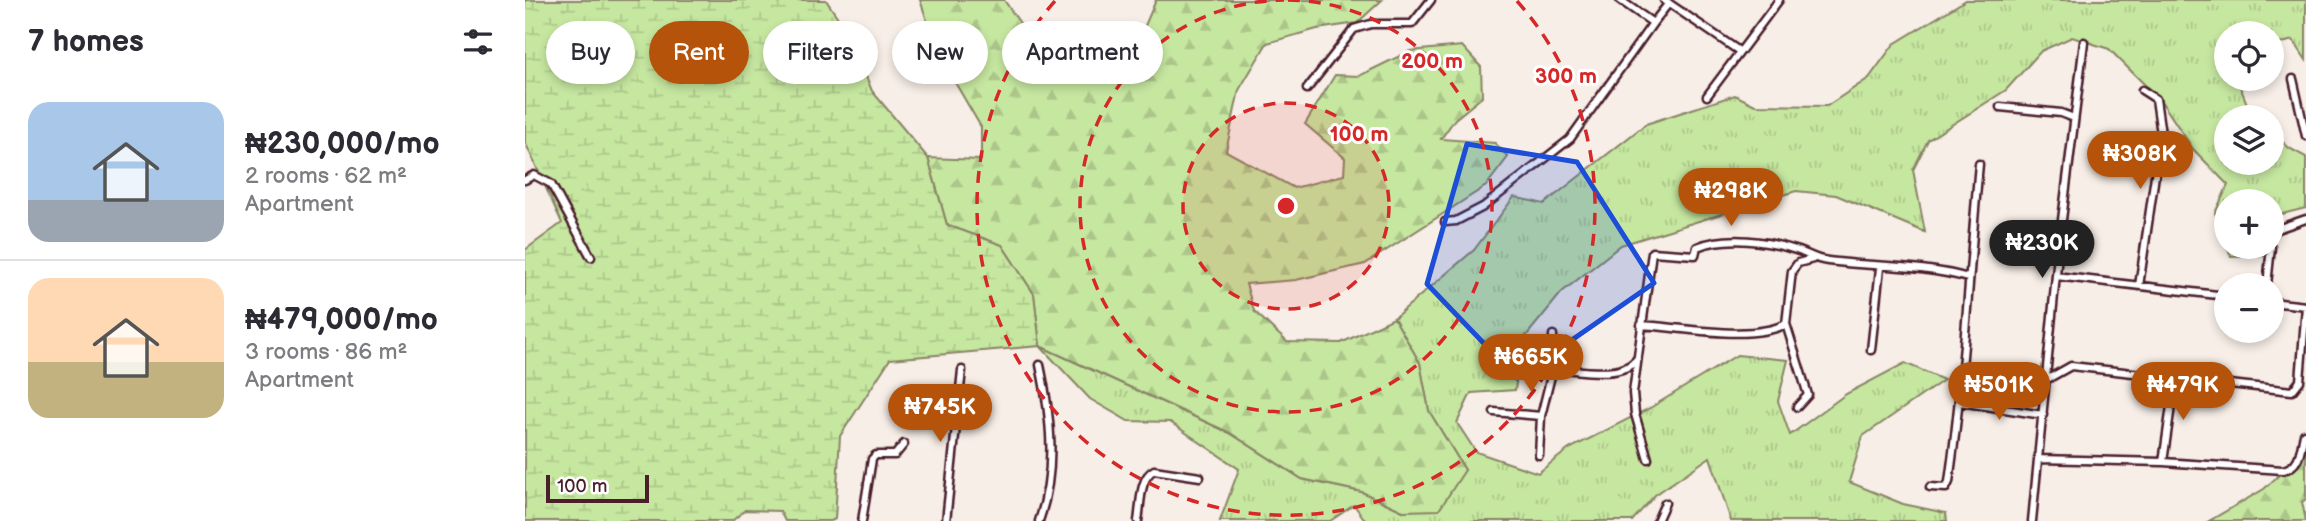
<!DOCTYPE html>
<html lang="en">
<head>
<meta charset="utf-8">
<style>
  :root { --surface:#fff; --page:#f2f2f3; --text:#2b2b33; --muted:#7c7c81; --line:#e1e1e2; --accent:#b45309 }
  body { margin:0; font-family:"Balsamiq Sans",sans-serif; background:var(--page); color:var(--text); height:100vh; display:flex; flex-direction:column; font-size:26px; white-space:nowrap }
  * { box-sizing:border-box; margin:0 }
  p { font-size:23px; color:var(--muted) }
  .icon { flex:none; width:38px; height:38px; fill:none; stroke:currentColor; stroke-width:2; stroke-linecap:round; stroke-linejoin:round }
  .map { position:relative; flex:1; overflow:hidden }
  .side { display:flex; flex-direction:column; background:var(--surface); width:525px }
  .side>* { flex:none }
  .top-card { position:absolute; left:21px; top:21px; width:665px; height:63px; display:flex; gap:14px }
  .controls { position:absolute; left:1689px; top:21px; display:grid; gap:14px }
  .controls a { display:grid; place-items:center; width:70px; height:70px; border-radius:50%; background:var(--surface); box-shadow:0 4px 10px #0003; font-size:35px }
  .scale { position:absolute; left:21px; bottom:18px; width:103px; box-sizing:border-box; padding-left:7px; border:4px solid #4a1f2b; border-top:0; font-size:19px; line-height:24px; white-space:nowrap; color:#4a1f2b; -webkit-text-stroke:5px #fff; paint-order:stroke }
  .price { position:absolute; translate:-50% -60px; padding:0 16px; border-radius:24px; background:var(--accent); color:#fff; font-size:23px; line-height:46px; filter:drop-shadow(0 2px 4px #0008) }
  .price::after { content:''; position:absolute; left:50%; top:42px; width:21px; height:16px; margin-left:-10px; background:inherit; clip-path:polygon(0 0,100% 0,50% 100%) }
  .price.current { background:#222; color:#fff }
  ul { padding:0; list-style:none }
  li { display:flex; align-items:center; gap:21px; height:175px; padding:0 28px }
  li+li { border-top:2px solid var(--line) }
  li span { display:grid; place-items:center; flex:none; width:196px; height:140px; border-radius:21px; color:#555 }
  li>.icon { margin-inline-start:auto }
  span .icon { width:84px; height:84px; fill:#fffc; stroke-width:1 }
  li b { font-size:30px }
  h2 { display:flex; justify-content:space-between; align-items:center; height:84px; padding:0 28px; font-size:30px }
  .chip { padding:0 24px; border-radius:32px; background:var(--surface); box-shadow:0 4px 10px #0003; font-size:24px; line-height:63px }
  .chip.current { background:var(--accent); color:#fff }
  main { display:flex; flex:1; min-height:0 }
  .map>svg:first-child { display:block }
  .grass { fill:url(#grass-tufts); stroke:#888366; stroke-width:2 }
  .forest { fill:url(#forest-firs); stroke:#888366; stroke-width:2 }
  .wetland { fill:url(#wetland-marsh); stroke:#888366; stroke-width:2 }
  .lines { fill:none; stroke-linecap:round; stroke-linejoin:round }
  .street-casing { stroke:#4a1f2b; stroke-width:11 }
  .street { stroke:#fff; stroke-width:6 }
  .marked { fill:#1d4ed8; fill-opacity:0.2; stroke:#1d4ed8; stroke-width:5; stroke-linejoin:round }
  .ring { fill:none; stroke:#d62828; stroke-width:3.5; stroke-dasharray:12 9 }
  .centre { fill:#d62828; stroke:#fff; stroke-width:3.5 }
  .ring-label { font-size:21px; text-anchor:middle; font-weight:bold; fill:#d62828; stroke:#fff; stroke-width:6; stroke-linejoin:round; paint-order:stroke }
</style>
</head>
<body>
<main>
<section class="side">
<h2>7 homes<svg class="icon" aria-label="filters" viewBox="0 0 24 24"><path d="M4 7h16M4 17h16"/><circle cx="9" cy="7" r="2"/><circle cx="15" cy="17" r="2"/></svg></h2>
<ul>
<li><span style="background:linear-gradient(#a9c7e8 70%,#9aa5b1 0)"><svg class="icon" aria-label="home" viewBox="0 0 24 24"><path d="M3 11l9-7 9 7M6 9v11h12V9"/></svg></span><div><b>₦230,000/mo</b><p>2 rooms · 62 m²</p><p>Apartment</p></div></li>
<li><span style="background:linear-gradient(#ffd9b3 60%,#c2b280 0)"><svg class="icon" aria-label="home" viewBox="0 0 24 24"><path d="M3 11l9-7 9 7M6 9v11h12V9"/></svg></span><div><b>₦479,000/mo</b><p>3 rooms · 86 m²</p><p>Apartment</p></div></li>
</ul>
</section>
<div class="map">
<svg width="1781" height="521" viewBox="0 0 1781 521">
  <defs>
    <pattern id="grass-tufts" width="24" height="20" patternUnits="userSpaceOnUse" patternTransform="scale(1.75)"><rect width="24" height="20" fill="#c6e7a0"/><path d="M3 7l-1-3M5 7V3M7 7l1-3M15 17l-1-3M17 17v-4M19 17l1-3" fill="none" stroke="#acc68a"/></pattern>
    <pattern id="forest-firs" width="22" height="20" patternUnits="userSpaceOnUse" patternTransform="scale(1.75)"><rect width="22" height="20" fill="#c6e7a0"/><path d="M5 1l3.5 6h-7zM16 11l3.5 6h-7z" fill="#acc68a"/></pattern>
    <pattern id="wetland-marsh" width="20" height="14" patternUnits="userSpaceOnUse" patternTransform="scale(1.75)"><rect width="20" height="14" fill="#c6e7a0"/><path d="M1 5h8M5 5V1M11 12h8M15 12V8" fill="none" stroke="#acc68a"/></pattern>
  </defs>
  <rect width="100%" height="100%" fill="#f7eee7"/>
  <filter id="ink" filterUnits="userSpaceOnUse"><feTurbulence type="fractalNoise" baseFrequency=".0143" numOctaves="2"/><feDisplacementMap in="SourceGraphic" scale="14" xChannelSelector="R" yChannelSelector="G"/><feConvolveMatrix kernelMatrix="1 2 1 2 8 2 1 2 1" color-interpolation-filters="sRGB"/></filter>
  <g filter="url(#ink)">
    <!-- grass -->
    <path class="grass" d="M1441 0H1781V60L1768 40 1747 46 1746 33H1701V79H1712L1724 109 1733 117H1701V163H1746L1747 131 1764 148 1781 157V208L1753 215 1747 232 1746 201H1701V243L1690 213 1703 185 1668 149 1636 101 1584 49 1547 37 1516 51 1481 90 1403 140 1388 170 1400 232 1311 195 1271 191 1096 245 1037 292 997 341 990 390 946 393 932 423 951 452 1013 473 1044 449 1125 408 1212 355 1263 360 1253 401 1265 435 1321 394 1380 363 1419 380 1338 436 1324 482 1378 504 1421 513 1422 521H1206L1185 457 1130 495 1107 521H841L829 505 805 521H695L714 469 645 422 603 421 565 399 515 346 705 433 777 479 837 492 878 511 940 470 904 411 895 363 869 318 949 250 989 197 1019 204 1121 124 1210 95 1230 105 1302 106 1344 78 1369 44Z
      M1702 247H1741L1738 255 1706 256Z"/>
    <!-- forest -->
    <path class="forest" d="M395 0H479L501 32 578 66 619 28 631 0H857L832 23 792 29 742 43 714 90 701 151 769 188 819 175 820 158 780 124 810 75 834 76 885 51 937 46 956 67 957 97 930 119 916 139 970 143 983 157 961 186 840 264 771 280 721 284 729 311 762 342 816 343 869 318 895 363 904 411 940 470 914 510 878 511 837 492 777 479 705 433 515 346 509 294 477 245 422 225 403 158 456 160V127L414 55Z
      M1781 450V499L1777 502 1781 521H1684L1739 489Z"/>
    <!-- wetland -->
    <path class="wetland" d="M0 0H301L323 33 347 91 403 158 422 225 477 245 509 294 515 346 365 359 315 436 310 519 306 521H260L255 511 220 510 207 521H0V250L37 223 0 142Z"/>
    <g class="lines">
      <!-- street casing -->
      <g class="street-casing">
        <path id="street" d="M1095 0 1128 23 1144 3
          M1139 0 1214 51
          M1768 79 1781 136
          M782 89 829 29 846 24H887L906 0
          M1182 96 1254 0
          M1475 107 1536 113 1549 118
          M0 180 9 175 26 184 66 257
          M920 222 931 221 958 207 1045 139 1128 23
          M1746 237 1752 229 1781 219
          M1531 276 1701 296
          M1742 285 1746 247
          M1614 286 1636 134 1631 99 1617 90
          M1746 302 1781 306
          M1116 325C1156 327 1226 342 1261 324
          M1346 350 1355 268
          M1028 368C1052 369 1095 380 1111 360
          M1521 380 1546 366 1767 391 1775 381 1781 306
          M1435 402 1518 415
          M1272 407 1283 395 1261 324 1267 271 1273 263 1288 259
          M969 412 1016 416
          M1014 455 1016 416 1028 368V335
          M1123 459 1110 414 1108 393 1127 252 1170 255 1172 247C1202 235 1244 241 1274 251 1285 255 1291 260 1303 261 1350 267 1398 265 1443 278
          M1514 459 1638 462 1758 470C1776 466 1775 450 1779 434
          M1638 462 1650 378
          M1405 487 1421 488 1424 482C1439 376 1444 270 1454 164
          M337 521 347 459 351 455H370L379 444
          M421 521 437 370
          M514 521C532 470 526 417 515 365
          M613 521C616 505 614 478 629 470L675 477
          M1132 521 1140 503
          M1507 521 1534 244 1559 42"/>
      </g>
      <!-- street -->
      <use href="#street" class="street"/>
    </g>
  </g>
  <!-- marked area -->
  <path class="marked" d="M942 144 1052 162 1129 283 992 378 902 284Z"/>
  <!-- distance rings -->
  <circle cx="761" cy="206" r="103" fill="#d62828" fill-opacity=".12"/>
  <g class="ring">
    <circle cx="761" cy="206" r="103"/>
    <path d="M763 0A206 206 0 1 1 759 0"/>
    <path d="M992 1A309 309 0 1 1 530 1"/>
  </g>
  <circle cx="761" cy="206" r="10" class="centre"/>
  <g class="ring-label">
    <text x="907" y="68">200 m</text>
    <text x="1041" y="83">300 m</text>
    <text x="834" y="141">100 m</text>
  </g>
</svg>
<div class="controls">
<a><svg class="icon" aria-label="locate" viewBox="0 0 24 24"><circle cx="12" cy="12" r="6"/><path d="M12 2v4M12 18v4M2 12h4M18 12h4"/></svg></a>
<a><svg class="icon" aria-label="layers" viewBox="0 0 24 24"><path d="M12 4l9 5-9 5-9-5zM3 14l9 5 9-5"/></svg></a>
<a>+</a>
<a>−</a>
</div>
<div class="scale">100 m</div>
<b class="price" style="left:1615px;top:191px">₦308K</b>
<b class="price" style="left:1206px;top:228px">₦298K</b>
<b class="price current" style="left:1517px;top:280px">₦230K</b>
<b class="price" style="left:1006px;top:394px">₦665K</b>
<b class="price" style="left:1474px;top:422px">₦501K</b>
<b class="price" style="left:1658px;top:422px">₦479K</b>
<b class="price" style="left:415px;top:444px">₦745K</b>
<div class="top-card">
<a class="chip">Buy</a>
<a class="chip current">Rent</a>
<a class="chip">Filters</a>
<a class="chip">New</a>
<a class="chip">Apartment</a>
</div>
</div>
</main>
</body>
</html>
